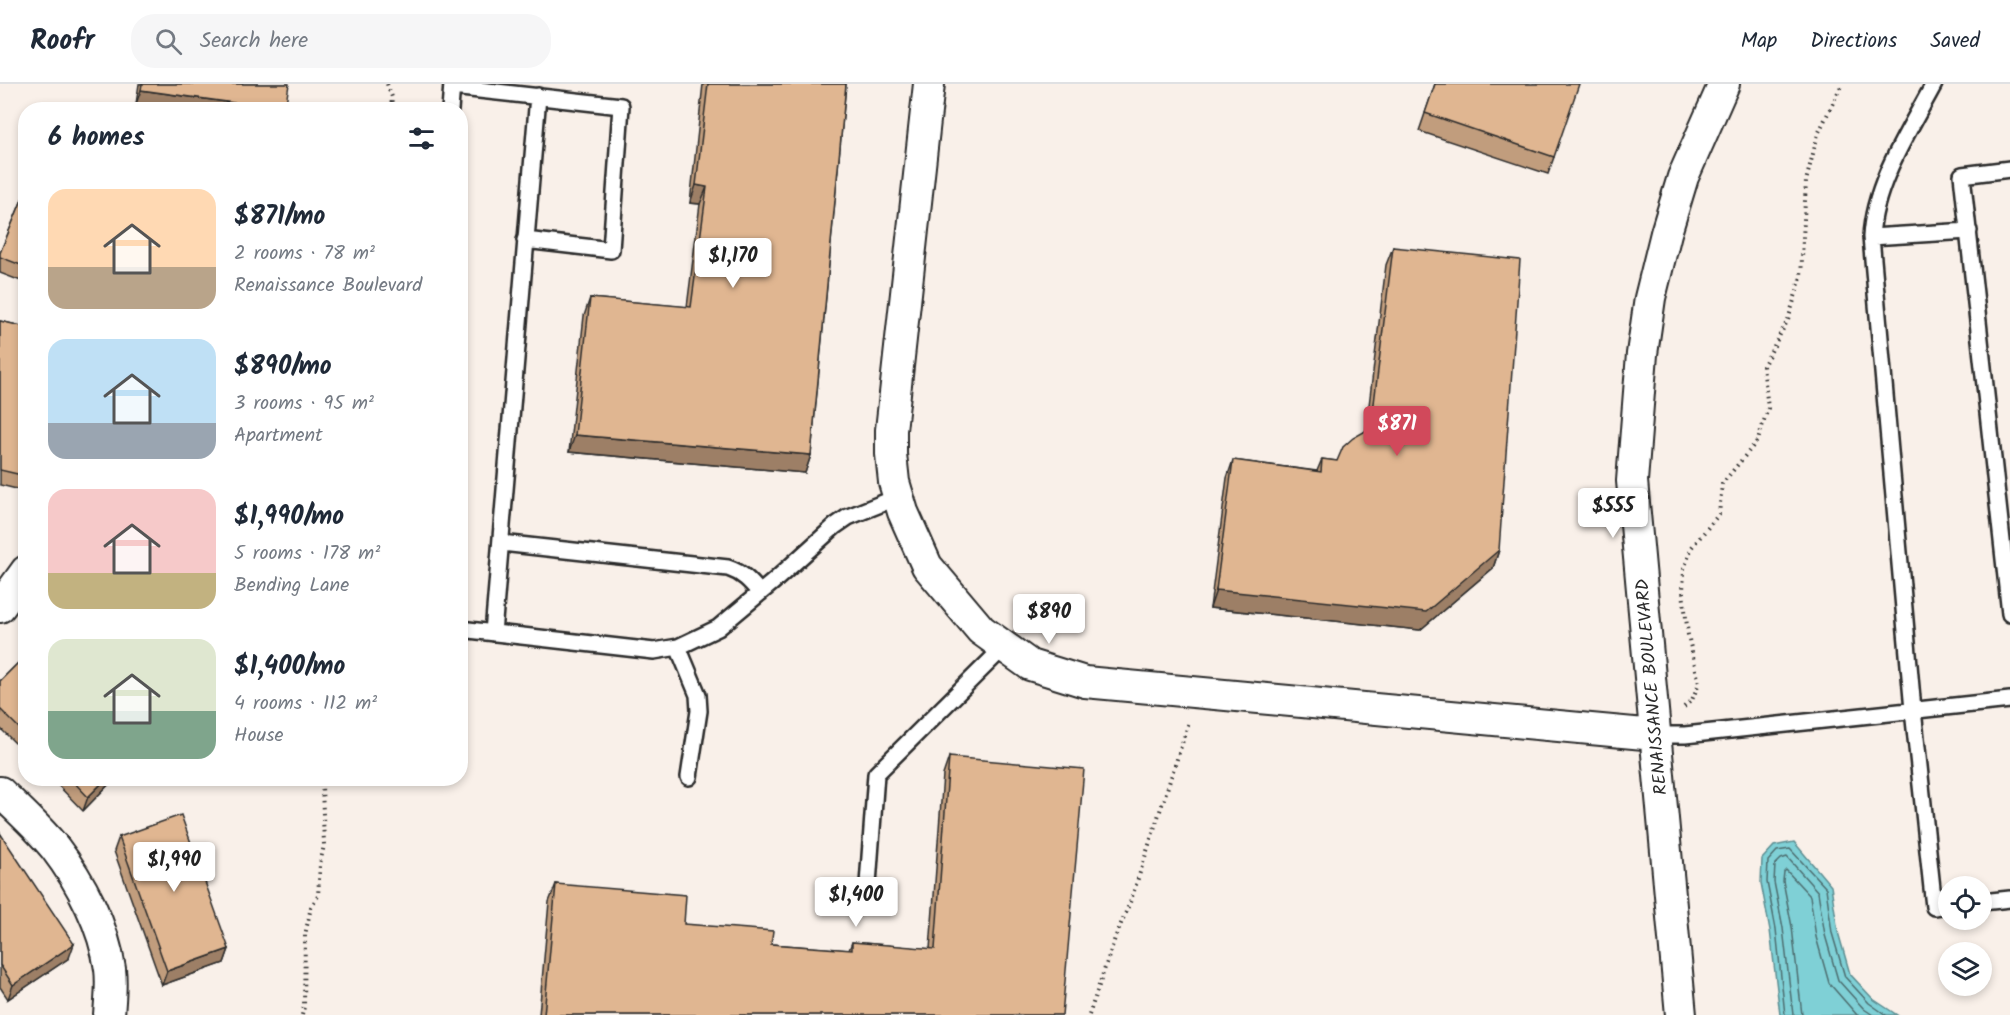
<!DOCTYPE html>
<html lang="en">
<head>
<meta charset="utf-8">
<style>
  :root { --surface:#fff; --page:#f6f6f7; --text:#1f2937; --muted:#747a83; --line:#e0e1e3; --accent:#d1495b }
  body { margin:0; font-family:Kalam,sans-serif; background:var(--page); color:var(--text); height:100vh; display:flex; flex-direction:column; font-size:22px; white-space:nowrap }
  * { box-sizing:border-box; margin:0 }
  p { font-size:20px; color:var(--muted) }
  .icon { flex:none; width:33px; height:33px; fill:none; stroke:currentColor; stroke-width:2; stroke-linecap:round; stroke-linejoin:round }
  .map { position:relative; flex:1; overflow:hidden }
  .panel { position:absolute; left:18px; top:18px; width:450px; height:684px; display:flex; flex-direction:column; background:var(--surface); border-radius:24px; box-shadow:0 3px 9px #0003 }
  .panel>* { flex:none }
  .buttons { position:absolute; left:1938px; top:792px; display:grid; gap:12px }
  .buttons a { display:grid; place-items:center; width:54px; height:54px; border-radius:50%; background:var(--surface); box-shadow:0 3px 9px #0003; font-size:30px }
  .price { position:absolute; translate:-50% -51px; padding:0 14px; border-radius:6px; background:#fff; color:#222; font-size:20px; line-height:39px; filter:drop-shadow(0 2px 3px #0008) }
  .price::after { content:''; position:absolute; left:50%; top:36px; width:18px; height:14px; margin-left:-9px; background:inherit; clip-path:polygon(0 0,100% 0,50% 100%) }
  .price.active { background:var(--accent); color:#fff }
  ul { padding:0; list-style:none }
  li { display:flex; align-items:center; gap:18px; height:150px; padding:0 30px }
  li span { display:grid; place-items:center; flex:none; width:168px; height:120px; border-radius:18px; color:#555 }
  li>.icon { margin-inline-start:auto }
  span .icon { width:72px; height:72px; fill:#fffc; stroke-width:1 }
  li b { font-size:26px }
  h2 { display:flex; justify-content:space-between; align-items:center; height:72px; padding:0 30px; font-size:26px }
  header { display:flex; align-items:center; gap:36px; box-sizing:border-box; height:84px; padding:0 30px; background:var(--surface); border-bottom:2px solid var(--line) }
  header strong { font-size:28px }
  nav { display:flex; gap:33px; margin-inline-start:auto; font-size:21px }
  .search { width:420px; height:54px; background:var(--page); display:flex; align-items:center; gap:15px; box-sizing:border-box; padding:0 21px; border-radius:24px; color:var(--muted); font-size:22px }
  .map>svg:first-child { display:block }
  .water { fill:#7fd0d6; stroke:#5d8e92; stroke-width:1.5 }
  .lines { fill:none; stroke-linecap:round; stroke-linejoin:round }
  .shore { stroke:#4d6d6f; stroke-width:1.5 }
  .service-casing { stroke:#2b2b2b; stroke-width:20 }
  .minor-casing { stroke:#2b2b2b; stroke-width:34 }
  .path { stroke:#2b2b2b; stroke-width:4; stroke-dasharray:1.5 4.5; stroke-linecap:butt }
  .service { stroke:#fff; stroke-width:15 }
  .minor { stroke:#fff; stroke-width:30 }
  .wall { fill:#c19d7d; stroke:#2b2b2b; stroke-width:1.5 }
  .shaded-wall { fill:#9d7f66; stroke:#2b2b2b; stroke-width:1.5 }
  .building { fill:#e0b691; stroke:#2b2b2b; stroke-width:1.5 }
  .labels { text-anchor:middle; stroke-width:5; stroke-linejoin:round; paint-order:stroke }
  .street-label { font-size:18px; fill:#2b2b2b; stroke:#fff }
</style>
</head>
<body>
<header>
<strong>Roofr</strong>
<div class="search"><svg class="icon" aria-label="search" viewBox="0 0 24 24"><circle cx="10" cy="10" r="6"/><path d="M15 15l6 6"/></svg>Search here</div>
<nav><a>Map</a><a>Directions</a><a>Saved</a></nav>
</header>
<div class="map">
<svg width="2010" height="931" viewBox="0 0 2010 931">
  <rect width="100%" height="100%" fill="#f9f0e9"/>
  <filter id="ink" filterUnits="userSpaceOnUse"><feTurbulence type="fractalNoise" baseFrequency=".0167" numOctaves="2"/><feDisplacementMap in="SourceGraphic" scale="12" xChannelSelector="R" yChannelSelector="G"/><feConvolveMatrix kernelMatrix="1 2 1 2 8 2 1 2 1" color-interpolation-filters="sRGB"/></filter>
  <g filter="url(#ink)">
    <!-- water -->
    <path class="water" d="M1794 758 1831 802 1838 848 1850 890 1873 915 1897 931H1780L1770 846 1761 799 1762 775 1774 762Z"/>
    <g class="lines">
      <!-- shore -->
      <path class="shore" d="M1785 931 1776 845 1767 798 1768 777 1777 767 1790 765 1826 804 1832 849 1845 893 1869 919 1886 931
        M1793 931 1783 844 1774 798 1775 781 1781 775 1787 773 1818 808 1825 851 1838 896 1864 925 1873 931
        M1802 931 1792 843 1783 797 1784 788 1786 786 1810 812 1816 853 1829 899 1857 931"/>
      <!-- service casing -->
      <g class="service-casing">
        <path id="service" d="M1934 0C1909 47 1874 99 1871 153L1913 626 1934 823 1948 821
          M452 3 621 22 611 166 525 156
          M450 26 452 0
          M2010 85 1962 91 2010 530
          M1871 153 1969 147
          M501 459 728 484C743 489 750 497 760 509
          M460 545 654 567 678 563 718 544 773 498 835 442 848 433 898 413
          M493 549 538 12
          M678 563 698 611 699 627 689 693
          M1655 651H1685L2010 616
          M868 800 876 690 1004 563
          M1982 818 2010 815"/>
      </g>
      <!-- minor casing -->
      <g class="minor-casing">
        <path id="minor" d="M929 0 891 346V370L894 398 903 428 927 482 981 546 1030 581 1085 598 1655 651
          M0 523 26 487
          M0 708C19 726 39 744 55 764 81 798 104 842 110 885 112 900 110 916 109 931
          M1681 931 1632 397 1642 270 1650 214 1666 149 1683 93 1724 0"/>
      </g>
      <!-- path -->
      <path class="path" d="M387 0 392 13 391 26
        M1684 623 1692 616 1699 599 1688 551 1683 508 1684 485 1692 463 1719 430 1722 400 1758 356 1768 324 1763 282 1788 236 1801 193 1806 97 1818 50 1842 0
        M302 931 304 923 305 851 311 823 318 812 320 780 324 761 322 701 319 694
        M1089 931 1115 854 1131 816 1189 638"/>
      <!-- service -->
      <use href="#service" class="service"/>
      <!-- minor -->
      <use href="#minor" class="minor"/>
    </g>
    <!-- wall -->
    <path class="wall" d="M139 0H289L136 20Z
      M703 0H846L811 371 805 389 569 368 584 232 590 214 687 223 700 120 690 119Z
      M1435 0 1554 73 1548 90 1419 47Z
      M26 106V199L0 189V169Z
      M1393 163 1499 466 1493 484 1420 546 1210 524 1227 394 1233 376 1317 387 1322 375 1337 377 1366 346 1386 181Z
      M0 237 26 243V394L21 406 0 401Z
      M26 571V670L0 644V597Z
      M949 673 1062 931H539L549 818 556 800 684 840 771 860 849 866 852 858 930 865 943 691Z
      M51 694H115L83 727Z
      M0 749 69 874 8 915 0 903Z
      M119 753 229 865 224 879 162 901 114 767Z"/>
    <!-- shaded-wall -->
    <path class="shaded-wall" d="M141 6 282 26H178L136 20Z
      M696 101 707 103 700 120 690 119Z
      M575 351 811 371 805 389 569 368Z
      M1499 466 1493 484 1420 546 1210 524 1216 506Z
      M107 694H115L83 727 88 713Z
      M74 860 69 874 8 915 13 901Z
      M229 865 224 879 162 901 167 887Z"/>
    <!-- building -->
    <path class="building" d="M142 0H289L285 26 141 6Z
      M708 0H846L811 371 575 351 590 214 691 223 707 103 696 101Z
      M1435 0H1579L1554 73 1425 29Z
      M26 106V183L0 173V169Z
      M1393 163 1520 176 1499 466 1426 528 1216 506 1233 376 1321 388 1322 375 1337 377 1343 363 1353 354 1371 344Z
      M0 237 26 243V392L0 386Z
      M26 571V651L0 625V597Z
      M949 673 1084 685 1062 931H544L556 800 686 811 684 840 773 847 771 860 852 866V858L935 865Z
      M70 694H107L88 713Z
      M181 731 229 865 167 887 119 753Z
      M0 749 74 860 13 901 0 881Z"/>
  </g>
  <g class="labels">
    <!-- street labels -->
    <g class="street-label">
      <text transform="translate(1651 603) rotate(-95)" y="6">RENAISSANCE BOULEVARD</text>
    </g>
  </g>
</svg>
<div class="buttons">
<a><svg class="icon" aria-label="locate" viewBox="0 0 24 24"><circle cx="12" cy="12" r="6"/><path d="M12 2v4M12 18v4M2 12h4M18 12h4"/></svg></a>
<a><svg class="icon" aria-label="layers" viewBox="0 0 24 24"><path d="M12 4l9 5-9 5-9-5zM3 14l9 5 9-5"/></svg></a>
</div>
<b class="price" style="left:733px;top:205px">$1,170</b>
<b class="price active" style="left:1397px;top:373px">$871</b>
<b class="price" style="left:1613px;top:455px">$555</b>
<b class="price" style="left:1049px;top:561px">$890</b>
<b class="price" style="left:174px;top:809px">$1,990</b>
<b class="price" style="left:856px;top:844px">$1,400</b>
<section class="panel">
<h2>6 homes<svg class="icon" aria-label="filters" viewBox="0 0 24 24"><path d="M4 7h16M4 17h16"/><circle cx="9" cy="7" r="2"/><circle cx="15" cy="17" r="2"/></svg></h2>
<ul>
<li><span style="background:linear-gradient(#ffd9b3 65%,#b9a48a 0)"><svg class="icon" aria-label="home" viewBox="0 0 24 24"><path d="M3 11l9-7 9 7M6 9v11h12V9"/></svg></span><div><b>$871/mo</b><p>2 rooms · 78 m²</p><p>Renaissance Boulevard</p></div></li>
<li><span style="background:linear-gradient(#bfe0f5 70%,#9aa5b1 0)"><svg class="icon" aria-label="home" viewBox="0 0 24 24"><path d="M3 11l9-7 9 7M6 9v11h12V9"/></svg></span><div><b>$890/mo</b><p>3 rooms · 95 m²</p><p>Apartment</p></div></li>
<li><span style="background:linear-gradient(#f6c9c9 70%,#c2b280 0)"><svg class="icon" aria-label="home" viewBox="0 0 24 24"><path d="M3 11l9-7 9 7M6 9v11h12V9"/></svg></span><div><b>$1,990/mo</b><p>5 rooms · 178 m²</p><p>Bending Lane</p></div></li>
<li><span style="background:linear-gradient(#dfe7d0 60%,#7fa58c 0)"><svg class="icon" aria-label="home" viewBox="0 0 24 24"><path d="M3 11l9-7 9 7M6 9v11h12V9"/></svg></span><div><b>$1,400/mo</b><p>4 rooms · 112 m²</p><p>House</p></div></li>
</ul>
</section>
</div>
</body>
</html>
